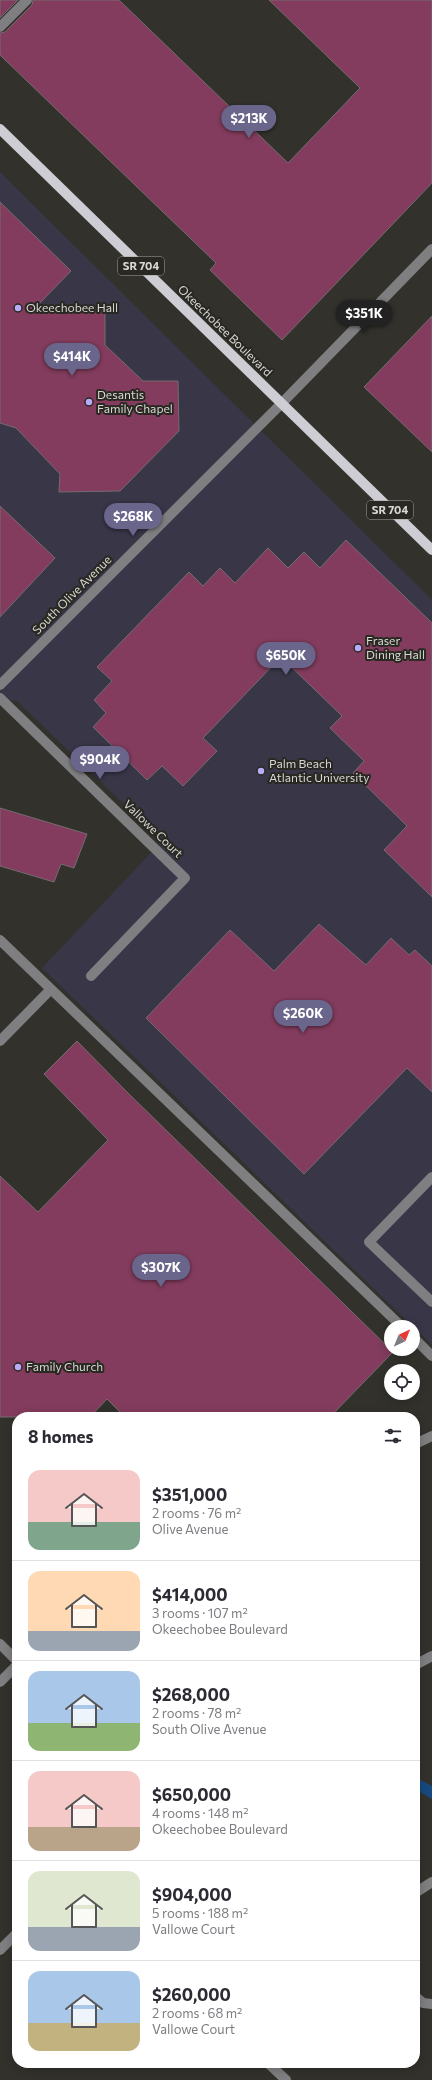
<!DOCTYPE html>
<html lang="en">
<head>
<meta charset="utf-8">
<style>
  :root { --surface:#fff; --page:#f7f7f7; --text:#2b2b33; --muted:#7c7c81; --line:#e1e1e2; --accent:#6a658b }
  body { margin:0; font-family:Commissioner,sans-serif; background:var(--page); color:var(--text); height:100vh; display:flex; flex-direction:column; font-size:15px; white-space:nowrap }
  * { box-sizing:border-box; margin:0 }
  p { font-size:13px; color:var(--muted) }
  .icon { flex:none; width:22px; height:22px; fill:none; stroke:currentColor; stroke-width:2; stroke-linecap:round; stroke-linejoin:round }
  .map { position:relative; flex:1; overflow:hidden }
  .sheet { position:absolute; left:12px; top:1412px; width:408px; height:656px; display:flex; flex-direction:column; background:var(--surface); border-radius:16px; box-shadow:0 2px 10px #0003 }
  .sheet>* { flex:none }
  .needle { width:26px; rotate:43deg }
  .controls { position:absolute; left:384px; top:1320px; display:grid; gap:8px }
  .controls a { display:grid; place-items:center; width:36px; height:36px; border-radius:50%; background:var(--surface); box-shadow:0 2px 10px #0003; font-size:20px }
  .price { position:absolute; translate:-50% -34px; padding:0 9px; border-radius:14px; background:var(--accent); color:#fff; font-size:13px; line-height:26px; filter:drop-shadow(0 1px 2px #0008) }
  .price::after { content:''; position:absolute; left:50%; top:24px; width:12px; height:9px; margin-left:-6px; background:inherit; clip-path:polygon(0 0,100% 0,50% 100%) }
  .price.active { background:#222; color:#fff }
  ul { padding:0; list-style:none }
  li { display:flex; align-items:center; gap:12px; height:100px; padding:0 16px }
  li+li { border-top:1px solid var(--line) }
  li span { display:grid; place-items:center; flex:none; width:112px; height:80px; border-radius:12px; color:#555 }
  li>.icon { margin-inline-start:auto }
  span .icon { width:48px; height:48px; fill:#fffc; stroke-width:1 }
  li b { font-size:17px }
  h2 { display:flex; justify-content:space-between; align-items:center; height:48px; padding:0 16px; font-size:17px }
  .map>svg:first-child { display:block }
  .education { fill:#393648 }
  .water { fill:#17497e }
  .building { fill:#833c5d; stroke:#736c6f }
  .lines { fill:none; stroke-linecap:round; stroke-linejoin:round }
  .minor { stroke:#7f7f82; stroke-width:10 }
  .major { stroke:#cdcdd3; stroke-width:10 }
  .poi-dot { fill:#b8abf7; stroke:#292822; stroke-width:1.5 }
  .labels { text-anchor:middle; stroke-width:4; stroke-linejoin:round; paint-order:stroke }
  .shield { fill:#292822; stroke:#a3a29e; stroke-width:1 }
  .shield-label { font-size:11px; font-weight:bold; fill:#d7d7d3 }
  .poi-label { font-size:12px; fill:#d7d7d3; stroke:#292822; text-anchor:start }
  .street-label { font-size:12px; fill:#d7d7d3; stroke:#292822 }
</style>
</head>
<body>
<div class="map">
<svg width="432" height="2080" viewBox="0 0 432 2080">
  <rect width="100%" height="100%" fill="#32312c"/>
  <!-- education -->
  <path class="education" d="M0 172 432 600V1345L42 968 162 841 17 701 0 699Z"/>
  <!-- water -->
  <path class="water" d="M415 1777 432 1786V1799L415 1789Z"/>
  <!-- building -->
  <path class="building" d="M0 0H18L0 18Z
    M33 0H119L288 163 360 88 269 0H432V183L282 340 210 270 216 263 0 55V33L5 32 32 5Z
    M0 202 71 271 36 307 105 308V345L143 381H178L179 431 120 491 59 492 60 474 16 428 0 423Z
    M432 316V452L364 387Z
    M0 506 55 558 0 617Z
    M346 540 432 623V897L384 850 407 826 353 773 364 761 330 728 342 716 281 657 203 738 217 751 183 786 162 766 147 780 93 727 106 713 94 700 112 681 97 667 189 572 203 586 220 568 235 583 268 548 288 568 304 552 320 568Z
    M0 808 87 834 74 868 61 864 54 882 0 866Z
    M319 924 366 965 391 938 409 955 415 950 432 966V1092L407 1068 304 1174 146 1018 230 930 274 971Z
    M77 1041 127 1092 393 1352 330 1417H125L107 1399 90 1417H0V1176L38 1212 108 1140 44 1074Z"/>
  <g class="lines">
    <!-- minor -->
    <path class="minor" d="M0 27 27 0
      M0 685 281 404 432 249
      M0 698 185 878 91 976
      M0 940 402 1327
      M0 1041 51 989
      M432 1177 369 1242 432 1302
      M413 1337 432 1356
      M415 1444 432 1436
      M0 1644 17 1661
      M415 1665 432 1656
      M0 1682 17 1665
      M415 1893 432 1882
      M0 1950 17 1933
      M415 1996 423 2003 432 2004
      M268 2063 286 2080"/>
    <!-- major -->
    <path class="major" d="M0 129 432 550"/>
  </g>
  <!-- markers -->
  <g class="poi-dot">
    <circle cx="18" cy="308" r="4"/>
    <circle cx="89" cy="402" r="4"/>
    <circle cx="358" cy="648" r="4"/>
    <circle cx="261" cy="771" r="4"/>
    <circle cx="18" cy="1367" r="4"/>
  </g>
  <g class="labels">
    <!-- shield labels -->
    <g class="shield">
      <rect x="118" y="257" width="46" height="18" rx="3"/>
      <rect x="367" y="501" width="46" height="18" rx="3"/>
    </g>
    <g class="shield-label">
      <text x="141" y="270">SR 704</text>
      <text x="390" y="514">SR 704</text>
    </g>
    <!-- poi labels -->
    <g class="poi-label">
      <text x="26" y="312">Okeechobee Hall</text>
      <text x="97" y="399">Desantis<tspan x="97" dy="14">Family Chapel</tspan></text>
      <text x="366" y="645">Fraser<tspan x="366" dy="14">Dining Hall</tspan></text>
      <text x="269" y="768">Palm Beach<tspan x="269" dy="14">Atlantic University</tspan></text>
      <text x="26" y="1371">Family Church</text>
    </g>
    <!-- street labels -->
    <g class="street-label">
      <text transform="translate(225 331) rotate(44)" y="4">Okeechobee Boulevard</text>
      <text transform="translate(72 595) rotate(-45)" y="4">South Olive Avenue</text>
      <text transform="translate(153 829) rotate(44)" y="4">Vallowe Court</text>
    </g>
  </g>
</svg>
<div class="controls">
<a><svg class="needle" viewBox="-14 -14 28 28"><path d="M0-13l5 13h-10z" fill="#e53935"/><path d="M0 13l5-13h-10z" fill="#7c7c81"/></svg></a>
<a><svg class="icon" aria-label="locate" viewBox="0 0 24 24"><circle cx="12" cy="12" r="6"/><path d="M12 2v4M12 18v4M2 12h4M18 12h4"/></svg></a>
</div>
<b class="price" style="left:249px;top:139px">$213K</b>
<b class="price active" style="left:364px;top:334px">$351K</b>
<b class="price" style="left:72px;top:377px">$414K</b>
<b class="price" style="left:133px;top:537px">$268K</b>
<b class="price" style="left:286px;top:676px">$650K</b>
<b class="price" style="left:100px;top:780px">$904K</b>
<b class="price" style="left:303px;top:1034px">$260K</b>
<b class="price" style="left:161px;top:1288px">$307K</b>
<section class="sheet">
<h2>8 homes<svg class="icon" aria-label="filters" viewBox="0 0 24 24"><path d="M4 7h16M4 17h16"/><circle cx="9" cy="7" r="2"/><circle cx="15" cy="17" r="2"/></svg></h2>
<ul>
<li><span style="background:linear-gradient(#f6c9c9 65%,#7fa58c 0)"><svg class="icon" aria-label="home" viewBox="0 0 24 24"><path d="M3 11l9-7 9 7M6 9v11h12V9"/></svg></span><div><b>$351,000</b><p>2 rooms · 76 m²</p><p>Olive Avenue</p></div></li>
<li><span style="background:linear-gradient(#ffd9b3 75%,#9aa5b1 0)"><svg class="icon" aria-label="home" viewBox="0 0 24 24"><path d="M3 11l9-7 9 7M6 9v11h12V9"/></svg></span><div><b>$414,000</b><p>3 rooms · 107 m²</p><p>Okeechobee Boulevard</p></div></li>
<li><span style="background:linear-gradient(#a9c7e8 65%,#8fb573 0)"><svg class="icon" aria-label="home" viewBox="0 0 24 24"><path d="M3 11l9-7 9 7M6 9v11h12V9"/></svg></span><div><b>$268,000</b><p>2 rooms · 78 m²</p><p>South Olive Avenue</p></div></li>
<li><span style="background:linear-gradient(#f6c9c9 70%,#b9a48a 0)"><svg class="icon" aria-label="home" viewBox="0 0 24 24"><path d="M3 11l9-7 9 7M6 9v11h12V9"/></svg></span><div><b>$650,000</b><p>4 rooms · 148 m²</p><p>Okeechobee Boulevard</p></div></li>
<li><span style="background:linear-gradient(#dfe7d0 70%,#9aa5b1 0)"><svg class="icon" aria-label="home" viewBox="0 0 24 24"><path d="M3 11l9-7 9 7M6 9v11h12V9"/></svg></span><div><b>$904,000</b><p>5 rooms · 188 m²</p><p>Vallowe Court</p></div></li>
<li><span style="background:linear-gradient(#a9c7e8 65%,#c2b280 0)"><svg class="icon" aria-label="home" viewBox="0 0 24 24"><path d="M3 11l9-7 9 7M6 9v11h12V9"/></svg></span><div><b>$260,000</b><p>2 rooms · 68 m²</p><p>Vallowe Court</p></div></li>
</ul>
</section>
</div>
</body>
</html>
